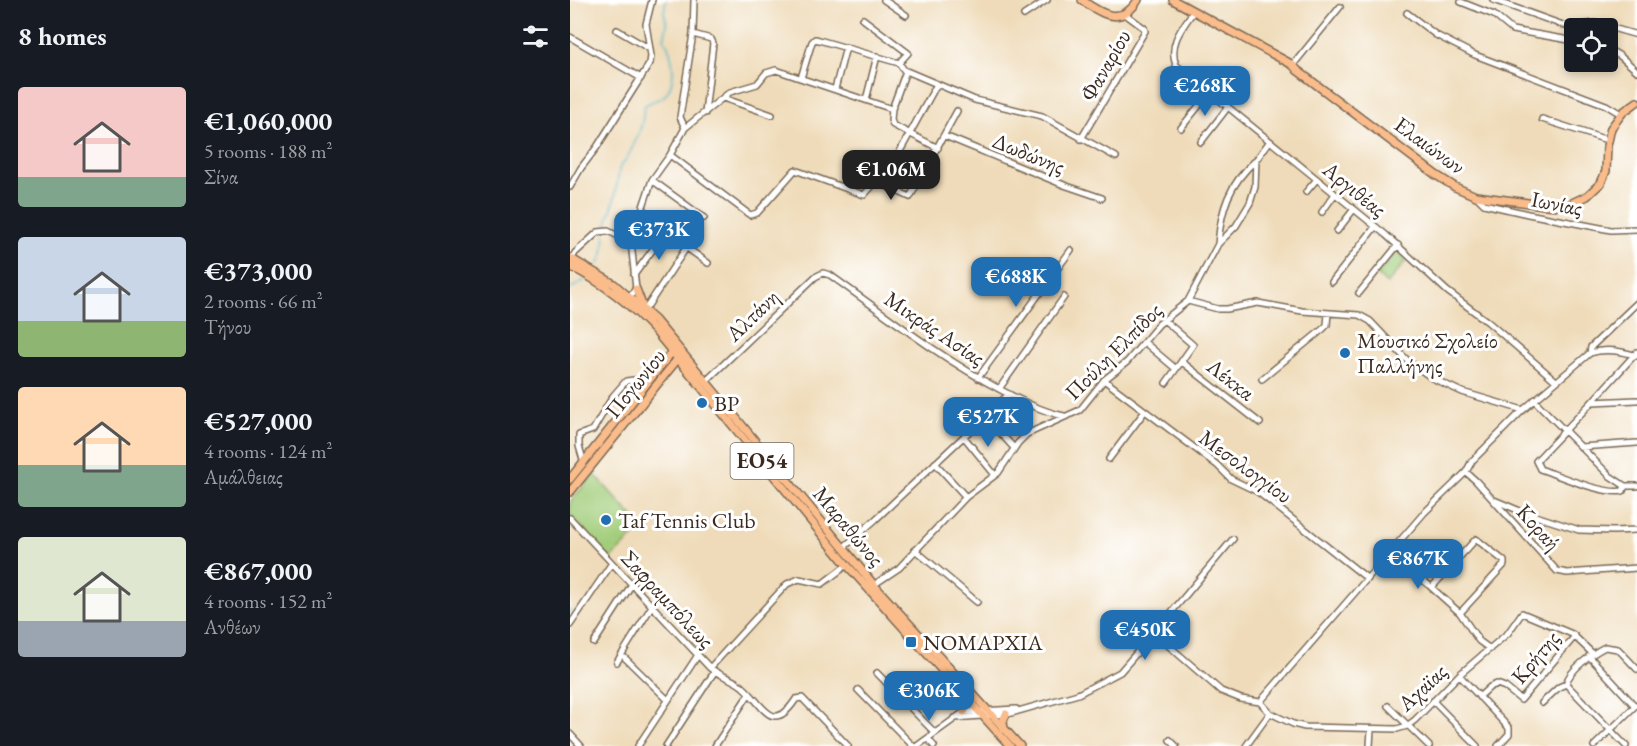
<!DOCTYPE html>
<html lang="en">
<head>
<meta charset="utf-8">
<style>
  :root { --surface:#171b24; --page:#20242c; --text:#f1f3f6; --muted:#9ea1a6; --accent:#1f6fb2 }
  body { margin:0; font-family:"EB Garamond",serif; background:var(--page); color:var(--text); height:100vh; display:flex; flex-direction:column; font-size:22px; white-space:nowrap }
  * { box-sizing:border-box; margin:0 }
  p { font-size:20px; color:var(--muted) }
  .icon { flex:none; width:33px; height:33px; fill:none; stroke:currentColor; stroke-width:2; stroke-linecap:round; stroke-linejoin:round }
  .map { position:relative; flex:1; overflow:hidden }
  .drawer { display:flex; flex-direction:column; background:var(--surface); width:570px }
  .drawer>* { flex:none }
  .tools { position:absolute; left:994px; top:18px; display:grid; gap:12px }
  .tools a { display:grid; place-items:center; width:54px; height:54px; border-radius:6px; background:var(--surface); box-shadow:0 3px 9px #0003; font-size:30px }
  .price { position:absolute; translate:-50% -51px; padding:0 14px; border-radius:12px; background:var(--accent); color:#fff; font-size:20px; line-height:39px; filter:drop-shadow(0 2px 3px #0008) }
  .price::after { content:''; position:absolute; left:50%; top:36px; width:18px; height:14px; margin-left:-9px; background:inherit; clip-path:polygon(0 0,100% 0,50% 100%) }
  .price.selected { background:#222; color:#fff }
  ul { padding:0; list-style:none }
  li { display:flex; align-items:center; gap:18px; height:150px; padding:0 18px }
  li span { display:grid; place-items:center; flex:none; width:168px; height:120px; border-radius:6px; color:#555 }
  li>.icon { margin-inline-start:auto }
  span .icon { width:72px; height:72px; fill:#fffc; stroke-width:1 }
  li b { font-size:26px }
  h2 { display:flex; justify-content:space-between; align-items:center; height:72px; padding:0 18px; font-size:26px }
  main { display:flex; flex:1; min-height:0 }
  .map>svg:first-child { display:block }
  .green { fill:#a2ce7c; stroke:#6e7c4d; stroke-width:1.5 }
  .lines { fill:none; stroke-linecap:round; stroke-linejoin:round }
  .stream { stroke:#48b5c5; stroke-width:1.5 }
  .minor-casing { stroke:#7a6854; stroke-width:8 }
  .major-casing { stroke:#7a6854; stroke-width:10 }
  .minor { stroke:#fff; stroke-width:5 }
  .major { stroke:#fabc8b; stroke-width:7 }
  .poi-dot { fill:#1f6fb2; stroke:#fff; stroke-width:2 }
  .labels { text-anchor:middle; stroke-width:6; stroke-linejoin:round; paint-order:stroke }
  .shield { fill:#fff; stroke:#766a62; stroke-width:1.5 }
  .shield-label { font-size:21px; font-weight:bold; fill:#3b2a1e }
  .street-label { font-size:22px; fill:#3b2a1e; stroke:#fff }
  .poi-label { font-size:22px; fill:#3b2a1e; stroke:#fff; text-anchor:start }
</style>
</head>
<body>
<main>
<section class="drawer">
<h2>8 homes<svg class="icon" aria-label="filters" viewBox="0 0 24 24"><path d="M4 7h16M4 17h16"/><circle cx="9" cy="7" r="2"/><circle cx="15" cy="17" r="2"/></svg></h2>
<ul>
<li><span style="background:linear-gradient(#f6c9c9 75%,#7fa58c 0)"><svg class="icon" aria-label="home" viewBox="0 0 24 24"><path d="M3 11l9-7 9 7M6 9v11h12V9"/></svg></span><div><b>€1,060,000</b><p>5 rooms · 188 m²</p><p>Σίνα</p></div></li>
<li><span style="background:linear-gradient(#c9d6e8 70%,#8fb573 0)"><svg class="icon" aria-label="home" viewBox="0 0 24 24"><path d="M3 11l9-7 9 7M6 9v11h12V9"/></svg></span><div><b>€373,000</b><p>2 rooms · 66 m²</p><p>Τήνου</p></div></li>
<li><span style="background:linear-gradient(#ffd9b3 65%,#7fa58c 0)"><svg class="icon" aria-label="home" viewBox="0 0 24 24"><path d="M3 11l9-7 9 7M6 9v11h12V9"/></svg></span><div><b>€527,000</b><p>4 rooms · 124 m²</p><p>Αμάλθειας</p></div></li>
<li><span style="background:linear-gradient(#dfe7d0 70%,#9aa5b1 0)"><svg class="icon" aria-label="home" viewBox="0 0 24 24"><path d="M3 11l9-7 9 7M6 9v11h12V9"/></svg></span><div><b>€867,000</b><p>4 rooms · 152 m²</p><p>Ανθέων</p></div></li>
</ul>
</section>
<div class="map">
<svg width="1067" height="746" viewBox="0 0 1067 746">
  <rect width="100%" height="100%" fill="#fff"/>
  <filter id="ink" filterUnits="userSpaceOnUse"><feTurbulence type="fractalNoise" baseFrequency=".0167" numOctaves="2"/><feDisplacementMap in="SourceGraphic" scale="12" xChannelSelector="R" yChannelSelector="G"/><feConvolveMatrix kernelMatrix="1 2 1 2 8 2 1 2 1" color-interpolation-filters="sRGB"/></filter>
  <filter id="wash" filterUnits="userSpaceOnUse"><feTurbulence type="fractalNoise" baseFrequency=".008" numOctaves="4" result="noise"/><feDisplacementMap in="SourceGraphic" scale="24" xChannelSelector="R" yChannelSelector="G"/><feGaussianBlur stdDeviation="1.35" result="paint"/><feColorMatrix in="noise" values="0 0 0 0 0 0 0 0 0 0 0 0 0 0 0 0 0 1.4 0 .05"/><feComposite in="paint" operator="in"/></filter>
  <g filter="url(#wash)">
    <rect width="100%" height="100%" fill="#efdbb9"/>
    <!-- green -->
    <path class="green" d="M826 252 836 261 817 284 807 275Z
      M24 474 72 527 41 559 0 515V502Z"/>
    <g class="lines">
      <!-- stream -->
      <path class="stream" d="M35 230 44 201 50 166 56 160 68 136 72 123 74 106C80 101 90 100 95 95 108 80 103 53 94 39L97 25 94 12 96 0
        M28 265 33 254 35 234
        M0 289 15 280
        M0 609V618"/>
    </g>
  </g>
  <g filter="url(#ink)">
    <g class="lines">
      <!-- minor casing -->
      <g class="minor-casing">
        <path id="minor" d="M314 0 336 15
          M923 0 993 25 1003 26 1025 23 1067 35
          M891 2 924 15 942 30 1005 41
          M623 12C612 28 598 44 606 65L816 235 877 291 918 322 986 381
          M837 13 866 35 905 55 1036 105 1051 114
          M454 15 477 0
          M293 19 338 53 329 63
          M47 30 80 49
          M123 34 141 39 143 43 135 113
          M0 37 71 78
          M1038 49 1050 56 1067 71
          M723 65 770 7
          M231 78 242 42 245 39 249 40 329 63 334 70 405 100 472 116 546 157
          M265 89 276 47
          M153 98 202 115
          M296 100 307 56
          M322 109 336 71
          M972 119 1037 140
          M115 128 110 117 123 34 124 0
          M611 128 640 92
          M375 136 494 185 532 198
          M511 139 575 31 574 28 555 14
          M631 142 658 107
          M100 155 180 215 187 213 225 170 294 195 304 184H312L367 84
          M82 180 134 218
          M312 184 340 197 387 111
          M0 187 11 168 27 147 80 63 81 56 76 24 82 0
          M736 192 747 179
          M906 196 914 204 958 214 1041 230 1067 229
          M752 212 765 194
          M71 215 138 263
          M767 231 784 209
          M648 244C651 209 659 184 686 160
          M2 259 5 253 28 232 38 231 61 242
          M64 275 95 233
          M762 282 805 227
          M789 293 828 245
          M58 298 66 289 61 242 82 180 100 155 115 128 160 92 187 84 196 73 206 70 322 109 321 120 323 125 368 148
          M618 301 648 244 666 226 680 203 685 187 686 160 700 141
          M75 310 116 248
          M594 320 623 345 596 383
          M574 342 606 369
          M1020 353 1021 347 1067 303
          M612 362 690 423
          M408 378 501 250
          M692 379 753 329 757 325 758 313
          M534 380 647 465 661 479 688 492 798 579
          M136 381 245 277 253 273 260 275C316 315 370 358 431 390 452 401 471 411 494 416
          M429 389 494 297
          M964 400 1040 476 1055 486
          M1022 402 1067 400
          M416 417 444 448
          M394 437 425 475
          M1011 447 1067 443
          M539 459 575 411
          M14 463 9 446V435L23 430 43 396 56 381 64 380 74 388
          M365 463 396 497
          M896 472 906 481 987 571 997 573 1067 568
          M1055 486 1053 491C1034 495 990 476 970 469L966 461 1022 402 1067 352
          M1055 486H1067
          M924 500 950 511 1009 530 1044 531 1067 530
          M0 518 140 668C150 676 164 679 173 687 193 704 202 736 226 699L232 698 278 746
          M273 548 306 519 439 394
          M345 550 407 602
          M819 555 843 571 890 613 934 565V561L906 539 862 587
          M302 586 329 568 396 497 428 473 448 443 457 434 510 410 534 380 557 362 589 324 618 301 648 309H657L688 303 732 311 789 315 800 321 837 360 862 378 892 392 953 410
          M890 613 909 641 920 649
          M0 625 42 563
          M584 633 663 539
          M24 643 62 584
          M1019 656 1065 706
          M55 658 98 700
          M47 662 82 606
          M140 668 217 584 229 579 252 584 277 565
          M307 673 365 733
          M889 675 939 728V734L928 746
          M996 684C999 670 1023 653 1035 647L1048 649 1067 669
          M996 684 1056 746
          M288 690 343 746
          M909 697 920 687 927 684 935 687 951 700 1005 636
          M863 701 907 746
          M690 702 854 513 896 472 902 461 953 410 1020 353C1036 348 1052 351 1067 356
          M972 703 989 687 996 684
          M818 706 859 746
          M385 718 438 714 508 694 550 672 584 633 651 691 671 699 690 702 700 713 723 724 735 727 827 729 837 726 845 720 889 675 938 633 952 613 1002 634 1022 653
          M0 734 11 746
          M358 739 364 746
          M600 740 606 746
          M68 746 128 655
          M96 746 145 671
          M145 746 179 694
          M347 746 394 712 446 709
          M676 746 700 713
          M800 746 801 729
          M1024 746 1066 705"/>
      </g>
      <!-- major casing -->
      <g class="major-casing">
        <path id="major" d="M512 0C532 15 552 26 568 0
          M603 0 723 65 727 70 866 175 885 187 906 196 974 205 991 206 1000 204 1017 196 1031 183 1036 171 1037 146 1041 128 1053 112 1067 102
          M0 258 44 284 85 320 304 585 450 746
          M0 266C34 283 62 305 87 333L277 565 440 746
          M66 289 72 305
          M0 479 105 348
          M0 492 110 356
          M394 712 396 707 395 699
          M434 729 433 721 436 714"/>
      </g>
      <!-- minor -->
      <use href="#minor" class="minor"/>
      <!-- major -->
      <use href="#major" class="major"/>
    </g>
  </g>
  <!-- markers -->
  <g class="poi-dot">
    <circle cx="775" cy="353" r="6"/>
    <circle cx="132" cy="403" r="6"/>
    <circle cx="36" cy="520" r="6"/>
    <rect x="335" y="636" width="12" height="12" rx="3"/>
  </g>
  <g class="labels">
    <!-- shield labels -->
    <rect class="shield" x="160.5" y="443" width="63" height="36" rx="4.5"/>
    <g class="shield-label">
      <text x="192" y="468">ΕΟ54</text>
    </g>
    <!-- street labels -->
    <g class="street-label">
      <text transform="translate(535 65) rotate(-60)" y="8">Φαναρίου</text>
      <text transform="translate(860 145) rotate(36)" y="8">Ελαιώνων</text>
      <text transform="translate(459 153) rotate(22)" y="8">Δωδώνης</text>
      <text transform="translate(785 189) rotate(39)" y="8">Αργιθέας</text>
      <text transform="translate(987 203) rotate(11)" y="8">Ιωνίας</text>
      <text transform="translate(182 315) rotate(-44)" y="8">Αλτάνη</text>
      <text transform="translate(365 328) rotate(34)" y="8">Μικράς Ασίας</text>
      <text transform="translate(543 351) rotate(-45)" y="8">Πούλη Ελπίδος</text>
      <text transform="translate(661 379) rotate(38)" y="8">Λέκκα</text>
      <text transform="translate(65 383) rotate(-51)" y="8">Πογωνίου</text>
      <text transform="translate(676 466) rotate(36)" y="8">Μεσολογγίου</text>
      <text transform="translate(279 526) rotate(50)" y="8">Μαραθώνος</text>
      <text transform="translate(969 527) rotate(48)" y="8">Κοραή</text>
      <text transform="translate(98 599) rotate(47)" y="8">Σαφραμπόλεως</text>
      <text transform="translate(965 657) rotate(-50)" y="8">Κρήτης</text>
      <text transform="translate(852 687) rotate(-43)" y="8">Αχαϊας</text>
    </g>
    <!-- poi labels -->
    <g class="poi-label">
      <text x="787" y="348">Μουσικό Σχολείο<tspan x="787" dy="25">Παλλήνης</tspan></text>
      <text x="144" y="411">BP</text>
      <text x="48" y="528">Taf Tennis Club</text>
      <text x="353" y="650">ΝΟΜΑΡΧΙΑ</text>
    </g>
  </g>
</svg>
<div class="tools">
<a><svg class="icon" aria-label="locate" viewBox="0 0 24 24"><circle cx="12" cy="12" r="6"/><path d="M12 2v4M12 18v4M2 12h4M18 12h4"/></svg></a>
</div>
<b class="price" style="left:635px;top:117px">€268K</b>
<b class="price selected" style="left:321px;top:201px">€1.06M</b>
<b class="price" style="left:89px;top:261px">€373K</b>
<b class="price" style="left:446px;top:308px">€688K</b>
<b class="price" style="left:418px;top:448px">€527K</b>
<b class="price" style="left:848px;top:590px">€867K</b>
<b class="price" style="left:575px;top:661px">€450K</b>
<b class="price" style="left:359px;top:722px">€306K</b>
</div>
</main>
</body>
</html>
